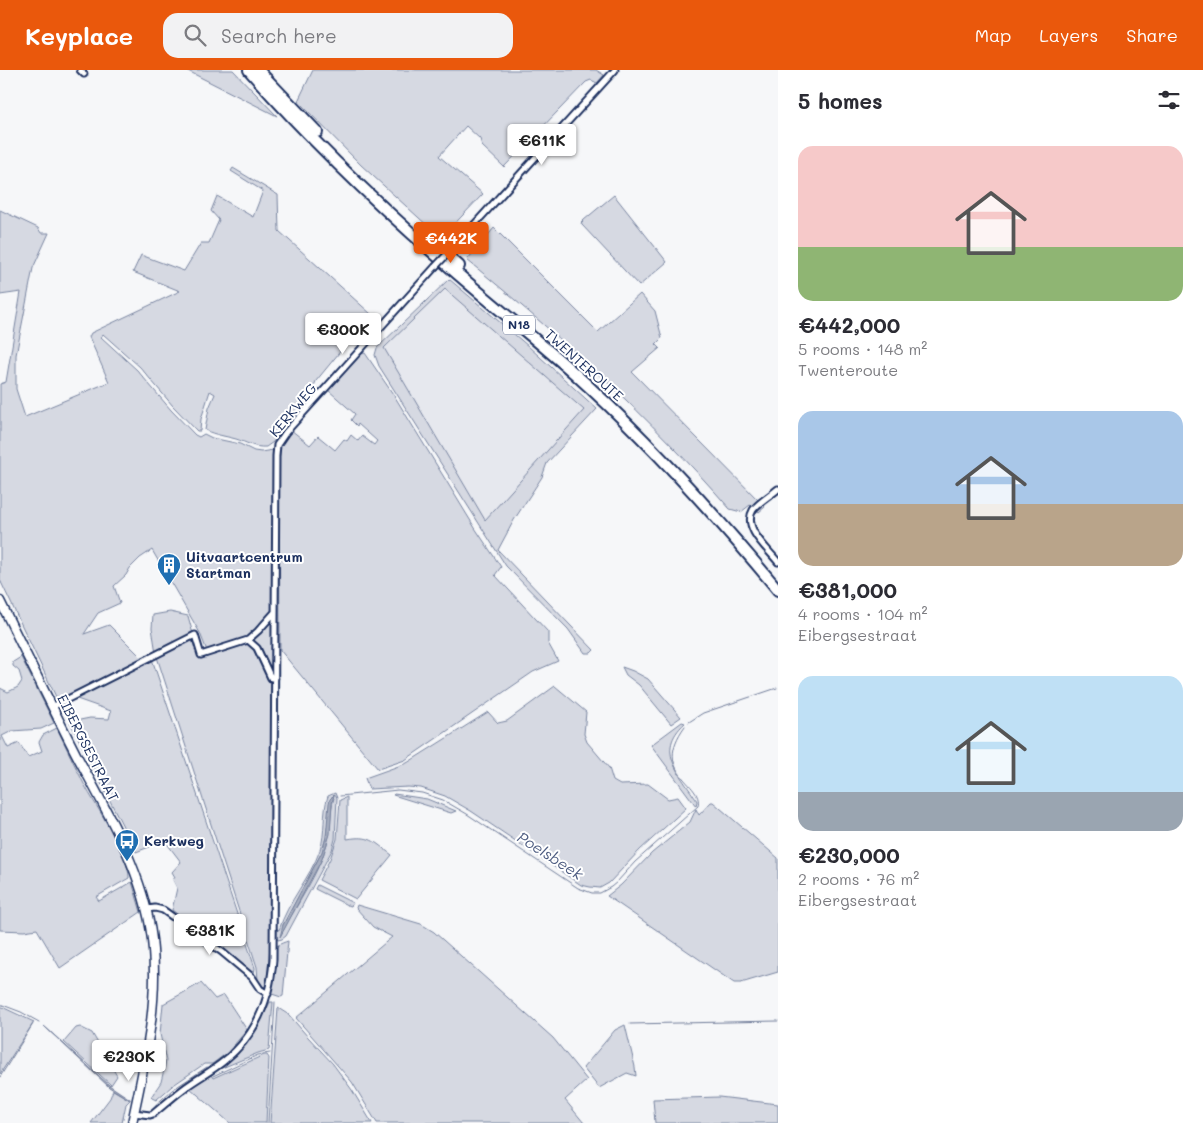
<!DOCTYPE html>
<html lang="en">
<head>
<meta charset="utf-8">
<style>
  :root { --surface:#fff; --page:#f2f2f3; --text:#2b2b33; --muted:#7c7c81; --accent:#ea580c }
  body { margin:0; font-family:Mali,sans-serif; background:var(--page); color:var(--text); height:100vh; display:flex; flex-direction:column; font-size:19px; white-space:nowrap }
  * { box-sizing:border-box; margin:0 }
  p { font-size:16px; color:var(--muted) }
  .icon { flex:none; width:28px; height:28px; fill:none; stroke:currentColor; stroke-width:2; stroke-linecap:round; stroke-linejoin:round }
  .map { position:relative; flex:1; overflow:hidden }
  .sheet { display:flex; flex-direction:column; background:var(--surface); width:425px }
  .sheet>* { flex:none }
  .price { position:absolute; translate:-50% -42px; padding:0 11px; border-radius:5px; background:#fff; color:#222; font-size:16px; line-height:32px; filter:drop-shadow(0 1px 2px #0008) }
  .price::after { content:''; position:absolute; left:50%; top:30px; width:15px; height:11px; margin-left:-8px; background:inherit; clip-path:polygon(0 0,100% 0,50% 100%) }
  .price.selected { background:var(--accent); color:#fff }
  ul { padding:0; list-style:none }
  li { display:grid; align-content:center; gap:10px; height:265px; padding:0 20px }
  li span { display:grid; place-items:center; height:155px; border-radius:15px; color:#555 }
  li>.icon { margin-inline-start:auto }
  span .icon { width:90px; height:90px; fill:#fffc; stroke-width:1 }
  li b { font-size:21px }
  h2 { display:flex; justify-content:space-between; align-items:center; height:60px; padding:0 20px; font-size:21px }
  header { display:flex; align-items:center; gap:30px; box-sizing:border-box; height:70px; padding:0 25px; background:var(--accent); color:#fff }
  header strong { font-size:24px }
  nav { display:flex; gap:28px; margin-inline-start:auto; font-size:18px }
  .search { width:350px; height:45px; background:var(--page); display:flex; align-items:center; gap:12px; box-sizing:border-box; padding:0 18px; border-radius:15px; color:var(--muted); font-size:19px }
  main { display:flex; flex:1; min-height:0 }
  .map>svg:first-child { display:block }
  .built { fill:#e6e8ee }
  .green { fill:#d6d9e2; stroke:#7884a0; fill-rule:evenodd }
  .water { fill:#a9b0c1; stroke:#707c99 }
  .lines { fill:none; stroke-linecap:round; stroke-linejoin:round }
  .stream { stroke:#707c99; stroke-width:1 }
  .street-casing { stroke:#1b2f5e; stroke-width:9 }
  .secondary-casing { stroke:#1b2f5e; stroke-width:11 }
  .highway-casing { stroke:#1b2f5e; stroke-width:14 }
  .street { stroke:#fff; stroke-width:5 }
  .secondary { stroke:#fff; stroke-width:8 }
  .highway { stroke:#fff; stroke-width:10 }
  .street-bridge-casing { stroke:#1b2f5e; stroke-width:9; stroke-linecap:butt }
  .street-bridge { stroke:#fff; stroke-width:5 }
  .labels { text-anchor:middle; stroke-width:4; stroke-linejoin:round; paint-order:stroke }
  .shield { fill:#fff; stroke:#5f6d8e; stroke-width:1 }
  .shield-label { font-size:12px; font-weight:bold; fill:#1b2f5e }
  .street-label { font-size:14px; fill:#1b2f5e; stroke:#fff }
  .poi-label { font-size:14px; font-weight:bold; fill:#1b2f5e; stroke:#fff; text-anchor:start }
  .water-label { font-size:15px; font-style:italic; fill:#4d5c81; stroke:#fff }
</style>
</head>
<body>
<header>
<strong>Keyplace</strong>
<div class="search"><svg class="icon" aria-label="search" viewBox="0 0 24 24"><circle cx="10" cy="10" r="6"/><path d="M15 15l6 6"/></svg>Search here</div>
<nav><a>Map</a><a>Layers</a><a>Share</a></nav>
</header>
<main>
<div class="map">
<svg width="778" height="1053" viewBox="0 0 778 1053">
  <rect width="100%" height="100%" fill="#f6f7f9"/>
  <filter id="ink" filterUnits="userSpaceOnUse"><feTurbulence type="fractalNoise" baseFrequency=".02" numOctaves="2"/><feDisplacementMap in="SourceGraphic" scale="10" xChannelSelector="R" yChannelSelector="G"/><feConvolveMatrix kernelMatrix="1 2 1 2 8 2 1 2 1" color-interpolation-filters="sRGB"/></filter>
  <g filter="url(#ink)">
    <!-- built -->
    <path class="built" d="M445 218 584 340 485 451 384 278Z"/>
    <!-- green -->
    <path class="green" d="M186 0H233L277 46Z
      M313 0H596L604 5 597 13 591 10 586 12 504 97 482 76 480 69 466 56 439 86 483 124 441 168 361 95 298 31Z
      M233 98 278 125 279 161 371 244 316 311 308 331 273 372 266 377C254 378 246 372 236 369 225 366 215 365 205 360L209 338 215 324 210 321 201 349 200 361H197L173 336 140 297 103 264 101 267 137 300 171 340 195 365 199 367 204 364 212 368 240 374 254 381 261 382 273 380V540L257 560 248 567 207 581 200 563 152 480 140 488 130 498 126 505 114 516 120 533 98 543 84 564 109 555 143 589 58 631 0 510V314L6 312 21 222 0 225V140L38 158 41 163H49L33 198 16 285V319L25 347 109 312 89 267 91 263 180 221 133 202 141 185 184 201 201 173H209L219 150 211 141 217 126 253 147 263 121 231 101Z
      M614 125 667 192 639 216 582 155 581 153 584 150Z
      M494 158 598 262 640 224 655 241 662 268 656 274 660 278 632 302 765 437 759 442 750 435 741 442 730 439C650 347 561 267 467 190Z
      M449 209 528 276 597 339 547 393 542 407 514 450 498 480 594 580 591 583H585L568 559 506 496 379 296 375 285 377 278ZM445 219 584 340 485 450 384 278Z
      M365 283 395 327 475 458 501 497 495 505 548 562V573L558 591 533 602 405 690 378 699 280 580 279 374 291 360 310 375 318 366 335 380 344 369 347 371 351 365 358 371 362 366 374 375 377 371 358 354 357 356 351 350 355 344 328 320 361 284Z
      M170 542 188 546 193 564 156 583 152 558 153 545Z
      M273 547V602L258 576 250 569 257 566Z
      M195 568 201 587 246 572 251 574 273 609 271 718 272 735V866L270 876 266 921 258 910 257 897 157 587Z
      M21 587 54 653 41 659 12 661 2 666 8 678 19 673 28 687 42 681 39 672 43 665 57 658C66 677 75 696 84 714 96 737 129 784 129 808L96 827 99 831 132 812 141 842 60 898 37 859 24 861 0 860V618L8 622 18 617 22 611 19 601 13 596V592Z
      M152 589 255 898 254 904 179 850 181 847 172 840 177 818 173 810 175 807 172 802 181 792 165 771 136 782 70 652 90 648 109 649 111 641 74 628Z
      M622 597 633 601 648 609 681 647 671 654 639 615 626 605Z
      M555 616 586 642 584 664 587 672 609 698 613 711 620 715 648 714 668 729 678 727 686 738 640 780 609 813 600 818 590 817 581 815 471 741 445 726 421 718 408 717 369 719 365 708 407 693 488 642 498 653 507 651Z
      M682 652 685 653C654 681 681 705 697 731L696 736 651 675Z
      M335 723 337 728 335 769 332 780 286 866 282 869 278 870 276 867 277 859 279 860C288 831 310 808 320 780 326 762 322 743 328 726ZM332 726 334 728C329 742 332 759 327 774 318 805 298 832 283 861V855L322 782 326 767Z
      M394 724 427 729 456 741 451 743 393 725Z
      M347 727V769C371 765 373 771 392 785L356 829 319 810 330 789 337 769 340 730Z
      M711 732H713L778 788V902L741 913H734L607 826 621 815 652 783 690 752 696 739 699 745Z
      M317 815 353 833 351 836 347 835 315 819Z
      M357 835 421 854 434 862 553 968 587 1010 565 1030 584 1053H377L352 1012 296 948 392 867 373 857 356 838Z
      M288 871 283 926 281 927 272 924 271 921C272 915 275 878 277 876 279 874 285 872 288 871Z
      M201 913 215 929 224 925 247 960 227 983 212 994H204L172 1016 156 1030 152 1028 151 1027 161 1012 166 991 160 964 163 934Z
      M270 932H273L269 980 258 983 222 998V996C246 979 258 958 270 932Z
      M0 936 34 952 0 1004Z
      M278 938 289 945 308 967 333 994 352 1020 372 1053H270Z
      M625 955 635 997 636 1006 627 1003 599 1018 583 998 615 960Z
      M80 957 92 963 117 1006 111 1015 64 972 76 958Z
      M264 985H267L269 988 266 1053H230L190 1018 211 1005 213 1008Z
      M113 1020 130 1030 126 1034 122 1053H91L110 1028Z
      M719 1027 778 1034V1053H655L653 1029Z"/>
    <!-- water -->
    <path class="water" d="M334 725 332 733 330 764 322 789 280 867 283 855 322 782 326 767 329 733 330 729Z
      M44 956 109 1015 130 1029V1030L109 1017Z"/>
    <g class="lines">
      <!-- stream -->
      <path class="stream" d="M689 652 703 643 777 618
        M340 726 398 720 422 723 443 730 467 744 578 818 592 823H600L611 817 617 812 635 792 698 736C704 712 650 704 685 656
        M0 934 21 942 39 952
        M630 954 778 951
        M213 1006 258 985 270 983
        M0 1007 33 954
        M151 1039 172 1020 207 997
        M268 1053 275 932"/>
      <!-- street casing -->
      <g class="street-casing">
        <path id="street" d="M80 0 84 4
          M453 178 615 0
          M778 419C770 426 759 432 753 440 742 458 768 479 778 492
          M248 570 257 578 271 608H275
          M52 637 195 565 201 585 248 570 258 561 275 542
          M147 839 155 838 163 840 222 882 252 907 260 919 268 924
          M134 1043 150 1045 153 1044C164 1035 175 1025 186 1017 198 1008 212 1001 224 991 257 965 270 930 273 890L276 386 277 375 286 362 435 197"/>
      </g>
      <!-- secondary casing -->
      <g class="secondary-casing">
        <path id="secondary" d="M0 531C25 582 50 633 76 684 109 746 148 809 153 880 158 939 144 995 132 1053"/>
      </g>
      <!-- highway casing -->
      <g class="highway-casing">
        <path id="highway" d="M249 0C307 66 371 128 437 186 482 226 529 263 574 303 648 370 715 444 778 520
          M258 0 317 62
          M423 164 459 196"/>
      </g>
      <!-- street -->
      <use href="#street" class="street"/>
      <!-- secondary -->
      <use href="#secondary" class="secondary"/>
      <!-- highway -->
      <use href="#highway" class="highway"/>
      <!-- street-bridge casing -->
      <g class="street-bridge-casing">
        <path id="street-bridge" d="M435 197 453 178"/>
      </g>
      <!-- street-bridge -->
      <use href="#street-bridge" class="street-bridge"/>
    </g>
  </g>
  <!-- icons -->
  <defs>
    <g id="building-pin" transform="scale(1.25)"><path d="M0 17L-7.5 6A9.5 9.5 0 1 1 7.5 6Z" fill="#1f6fb2" stroke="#fff"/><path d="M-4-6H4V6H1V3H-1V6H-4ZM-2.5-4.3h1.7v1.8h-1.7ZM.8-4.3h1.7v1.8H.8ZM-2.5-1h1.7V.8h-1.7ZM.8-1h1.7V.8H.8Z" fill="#fff"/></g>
    <g id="bus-pin" transform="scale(1.25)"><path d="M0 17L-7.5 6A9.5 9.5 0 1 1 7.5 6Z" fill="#1f6fb2" stroke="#fff"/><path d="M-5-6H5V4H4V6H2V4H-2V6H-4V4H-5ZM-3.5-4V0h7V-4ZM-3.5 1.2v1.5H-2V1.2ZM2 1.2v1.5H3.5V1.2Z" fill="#fff"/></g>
  </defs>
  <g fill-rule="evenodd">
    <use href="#building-pin" x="169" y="495"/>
    <use href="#bus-pin" x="127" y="771"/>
  </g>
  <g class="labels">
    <!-- shield labels -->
    <rect class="shield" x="503" y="245.5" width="32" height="19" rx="4"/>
    <g class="shield-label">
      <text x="519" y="259">N18</text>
    </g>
    <!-- street labels -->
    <g class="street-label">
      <text transform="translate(584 295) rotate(42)" y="5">TWENTEROUTE</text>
      <text transform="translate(293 340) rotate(-50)" y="5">KERKWEG</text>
      <text transform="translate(88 678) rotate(63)" y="5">EIBERGSESTRAAT</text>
    </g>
    <!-- poi labels -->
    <g class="poi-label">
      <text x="186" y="492">Uitvaartcentrum<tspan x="186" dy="16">Startman</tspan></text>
      <text x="144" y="776">Kerkweg</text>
    </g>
    <!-- water labels -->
    <g class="water-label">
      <text transform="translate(550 786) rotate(33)" y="5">Poelsbeek</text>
    </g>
  </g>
</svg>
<b class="price" style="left:542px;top:96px">€611K</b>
<b class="price selected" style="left:451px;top:194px">€442K</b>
<b class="price" style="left:343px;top:285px">€300K</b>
<b class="price" style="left:210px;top:886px">€381K</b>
<b class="price" style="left:129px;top:1012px">€230K</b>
</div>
<section class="sheet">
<h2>5 homes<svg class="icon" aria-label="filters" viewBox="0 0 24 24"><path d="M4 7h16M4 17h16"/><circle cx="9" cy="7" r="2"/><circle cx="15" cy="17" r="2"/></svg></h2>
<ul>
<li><span style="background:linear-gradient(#f6c9c9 65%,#8fb573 0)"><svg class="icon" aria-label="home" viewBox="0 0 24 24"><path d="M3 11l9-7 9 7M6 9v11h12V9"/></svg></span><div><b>€442,000</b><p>5 rooms · 148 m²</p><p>Twenteroute</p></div></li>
<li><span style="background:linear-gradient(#a9c7e8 60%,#b9a48a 0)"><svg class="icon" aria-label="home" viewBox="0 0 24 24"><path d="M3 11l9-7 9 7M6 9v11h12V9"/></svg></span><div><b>€381,000</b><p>4 rooms · 104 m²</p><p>Eibergsestraat</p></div></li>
<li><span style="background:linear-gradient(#bfe0f5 75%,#9aa5b1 0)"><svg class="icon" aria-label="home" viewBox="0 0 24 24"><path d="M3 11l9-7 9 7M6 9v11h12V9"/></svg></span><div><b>€230,000</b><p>2 rooms · 76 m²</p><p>Eibergsestraat</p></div></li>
</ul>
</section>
</main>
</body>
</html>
